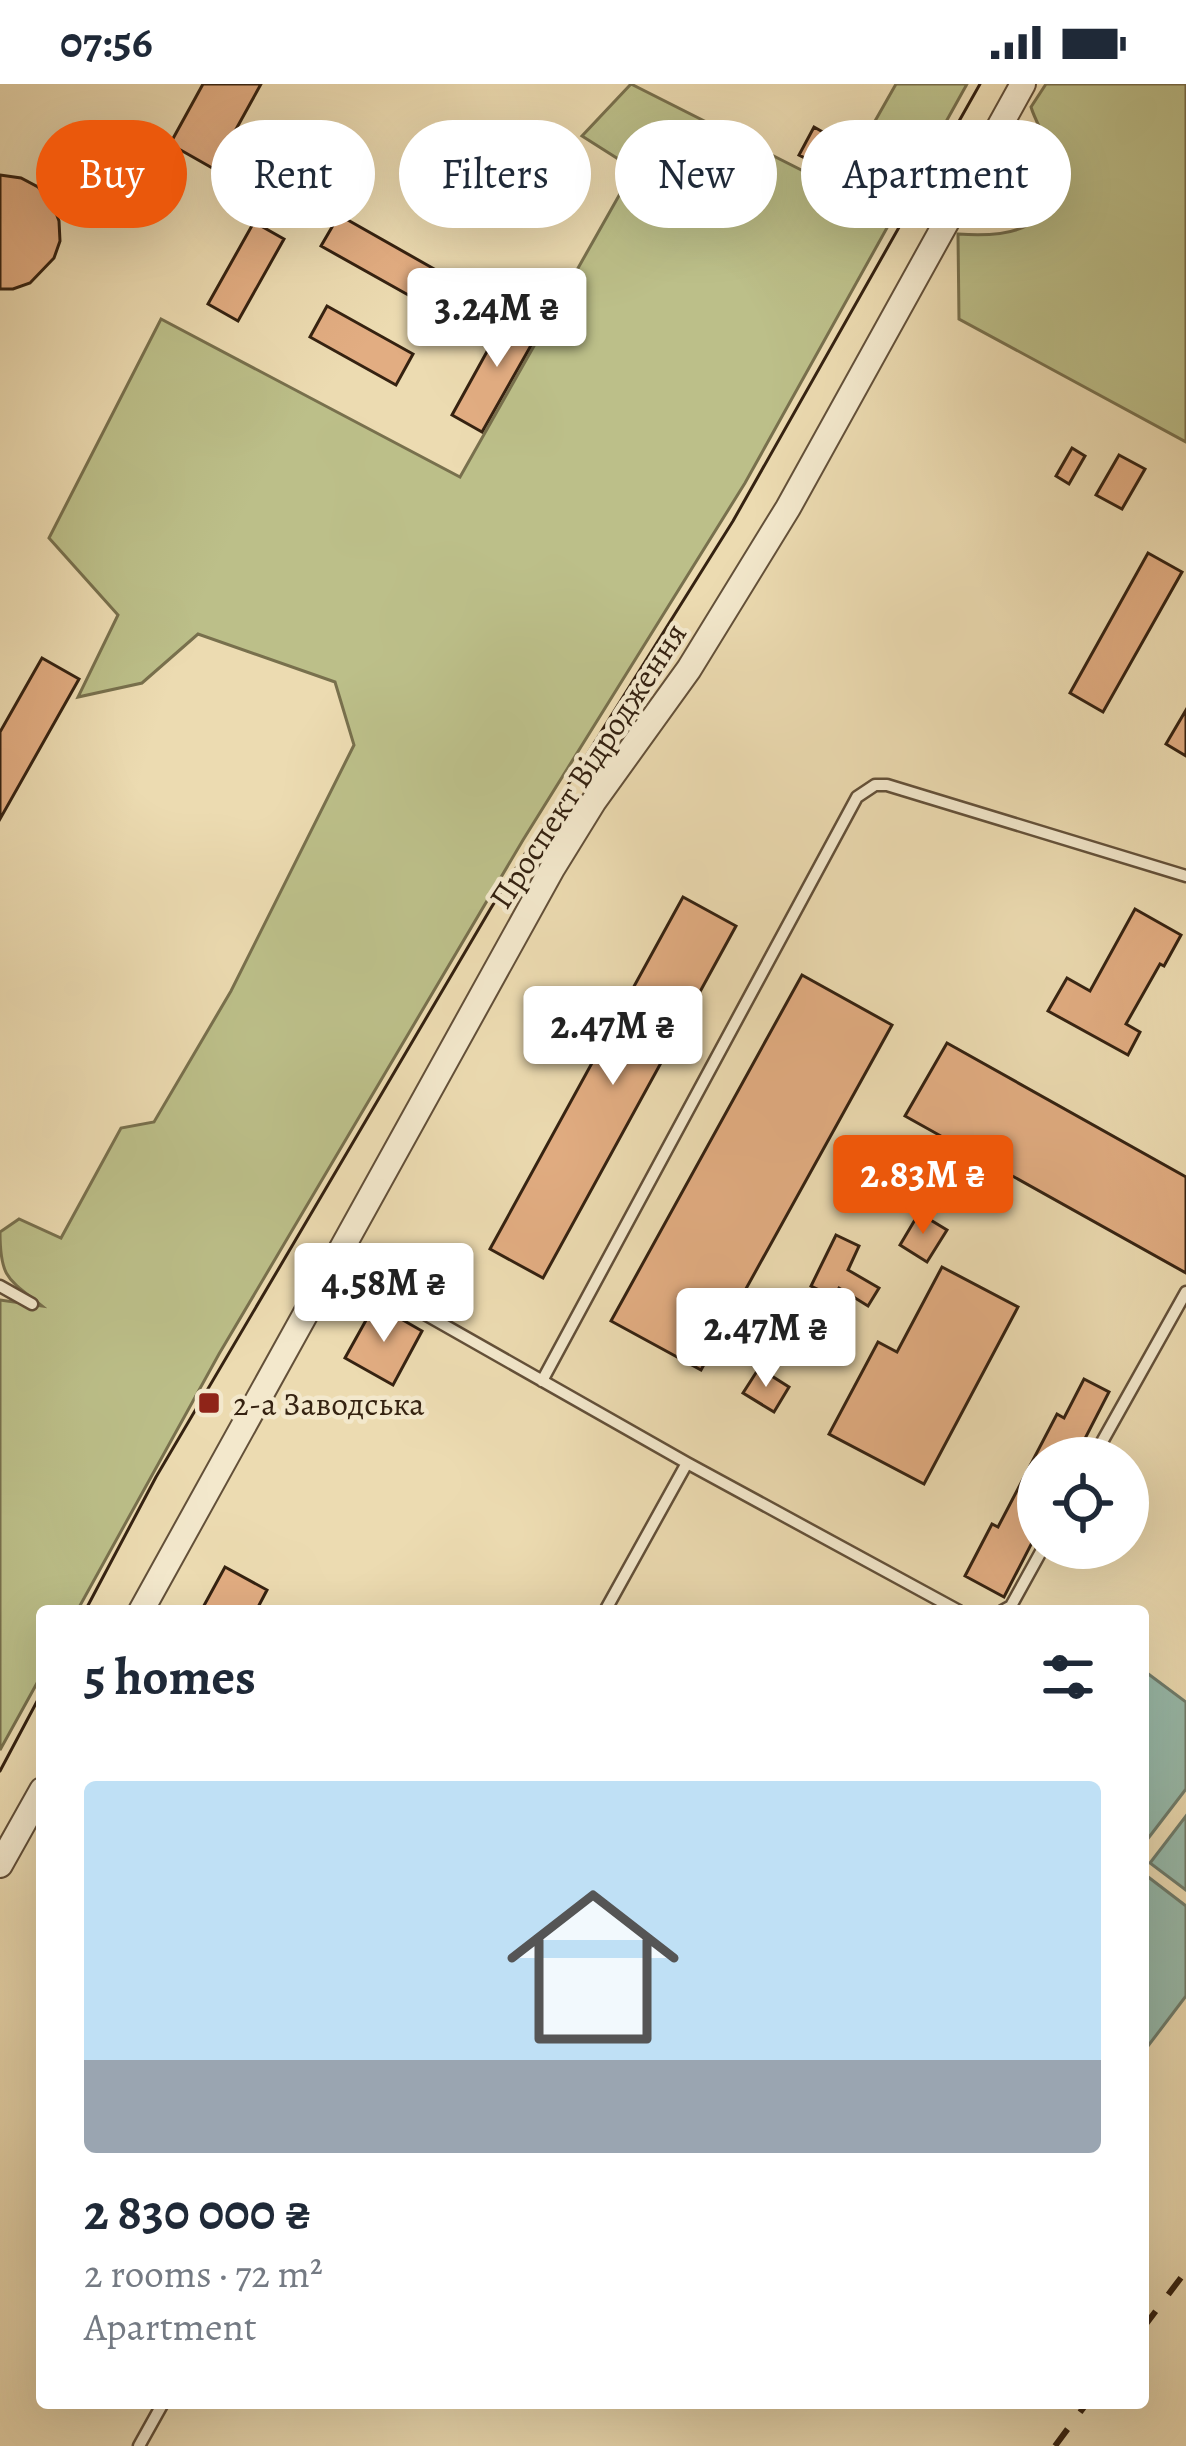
<!DOCTYPE html>
<html lang="en">
<head>
<meta charset="utf-8">
<style>
  :root { --surface:#fff; --page:#f6f6f7; --text:#1f2937; --muted:#747a83; --line:#e0e1e3; --accent:#ea580c }
  body { margin:0; font-family:Alegreya,serif; background:var(--page); color:var(--text); height:100vh; display:flex; flex-direction:column; font-size:45px; white-space:nowrap }
  * { box-sizing:border-box; margin:0 }
  p { font-size:39px; color:var(--muted) }
  .icon { flex:none; width:66px; height:66px; fill:none; stroke:currentColor; stroke-width:2; stroke-linecap:round; stroke-linejoin:round }
  .map { position:relative; flex:1; overflow:hidden }
  .sheet { position:absolute; left:36px; top:1521px; width:1113px; height:804px; display:flex; flex-direction:column; background:var(--surface); border-radius:12px; box-shadow:0 12px 48px #0002 }
  .sheet>* { flex:none }
  .hud { position:absolute; left:36px; top:36px; width:1116px; height:108px; display:flex; gap:24px }
  .tools { position:absolute; left:1017px; top:1353px; display:grid; gap:24px }
  .tools a { display:grid; place-items:center; width:132px; height:132px; border-radius:50%; background:var(--surface); box-shadow:0 12px 48px #0002; font-size:60px }
  .price { position:absolute; translate:-50% -102px; padding:0 27px; border-radius:12px; background:#fff; color:#222; font-size:39px; line-height:78px; filter:drop-shadow(0 3px 6px #0008) }
  .price::after { content:''; position:absolute; left:50%; top:72px; width:36px; height:27px; margin-left:-18px; background:inherit; clip-path:polygon(0 0,100% 0,50% 100%) }
  .price.selected { background:var(--accent); color:#fff }
  ul { padding:0; list-style:none }
  li { display:grid; align-content:center; gap:24px; height:636px; padding:0 48px }
  li+li { border-top:3px solid var(--line) }
  li span { display:grid; place-items:center; height:372px; border-radius:12px; color:#555 }
  li>.icon { margin-inline-start:auto }
  span .icon { width:216px; height:216px; fill:#fffc; stroke-width:1 }
  li b { font-size:51px }
  h2 { display:flex; justify-content:space-between; align-items:center; height:144px; padding:0 48px; font-size:51px }
  .tag { padding:0 42px; border-radius:54px; background:var(--surface); box-shadow:0 12px 48px #0002; font-size:42px; line-height:108px }
  .tag.selected { background:var(--accent); color:#fff }
  .status { display:flex; justify-content:space-between; align-items:center; height:84px; padding:0 60px; background:var(--surface); direction:ltr }
  .status svg { height:33px; fill:currentColor }
  .map>svg:first-child { display:block }
  .green { fill:#bcbf89; stroke:#78704d; stroke-width:3 }
  .water { fill:#99bbab; stroke:#717e6d; stroke-width:3 }
  .building { fill:#e2ad82; stroke:#352211; stroke-width:3 }
  .lines { fill:none; stroke-linecap:round; stroke-linejoin:round }
  .service-casing { stroke:#635039; stroke-width:15 }
  .tertiary-casing { stroke:#635039; stroke-width:28 }
  .service { stroke:#f3e8cc; stroke-width:10 }
  .tertiary { stroke:#f3e8cc; stroke-width:24 }
  .tram { stroke:#352211; stroke-width:3 }
  .rail { stroke:#352211; stroke-width:6; stroke-dasharray:21 21; stroke-linecap:butt }
  .poi-dot { fill:#8f2418; stroke:#f3e8cc; stroke-width:4.5 }
  .labels { text-anchor:middle; stroke-width:9; stroke-linejoin:round; paint-order:stroke }
  .street-label { font-size:33px; fill:#352211; stroke:#f3e8cc }
  .poi-label { font-size:33px; fill:#352211; stroke:#f3e8cc; text-anchor:start }
</style>
</head>
<body>
<div class="status"><b>07:56</b><svg viewBox="0 0 49 12"><path d="M0 12V9h3v3zM5 12V6h3v6zM10 12V3h3v9zM15 12V0h3v12zM26 1h20v11H26zM47 4h2v5h-2z"/></svg></div>
<div class="map">
<svg width="1186" height="2362" viewBox="0 0 1186 2362">
  <rect width="100%" height="100%" fill="#ecdbb1"/>
  <filter id="stains"><feTurbulence type="fractalNoise" baseFrequency=".00167" numOctaves="4"/><feColorMatrix values="0 0 0 0 .2 0 0 0 0 .09 0 0 0 0 .02 0 0 0 .5 -.17"/></filter>
  <radialGradient id="worn" r=".72"><stop offset=".6" stop-color="#630" stop-opacity="0"/><stop offset="1" stop-color="#630" stop-opacity=".3"/></radialGradient>
  <!-- green -->
  <path class="green" d="M631 0 837 104 896 0H967L745 399 523 756 219 1270 77 1527H42V1590L0 1666V1216L42 1222C8 1195 0 1194 0 1148L19 1135 61 1154 121 1044 154 1038 231 907 354 661 335 598 198 550 142 599 78 613 118 531 49 454 161 235 460 393 634 85 582 52Z
    M1046 0H1186V358L959 235 958 150C1013 154 1058 146 1052 77 1050 59 1036 40 1031 23Z"/>
  <!-- water -->
  <path class="water" d="M1143 1586 1186 1618V1705L1143 1761Z
    M1186 1732V1806L1150 1779Z
    M1143 1789 1186 1822V1912L1148 1962 1143 1959Z"/>
  <!-- building -->
  <path class="building" d="M203 0H261L214 85 170 60Z
    M814 43 830 52 815 79 799 71Z
    M0 91 21 94 38 103 52 118 59 137 60 157 54 174 30 199 13 205H0Z
    M339 131 436 186 419 217 321 162Z
    M254 138 284 155 238 237 208 220Z
    M327 222 413 270 396 301 310 253Z
    M511 224 542 242 482 348 452 331Z
    M1072 364 1085 372 1069 400 1056 392Z
    M1119 371 1145 385 1122 425 1096 411Z
    M1148 469 1182 488 1103 628 1070 609Z
    M42 574 79 595 0 735V648Z
    M1186 626V672L1166 660Z
    M683 813 736 842 543 1194 490 1165Z
    M1135 825 1181 851 1164 882 1160 880 1126 940 1140 948 1128 971 1048 927 1067 894 1090 907Z
    M802 891 892 941 701 1286 611 1237Z
    M947 959 1186 1093V1189L905 1032Z
    M919 1129 947 1146 927 1178 900 1161Z
    M836 1151 859 1162 848 1186 879 1204 868 1222 839 1204 834 1213 811 1202Z
    M942 1183 1018 1223 924 1400 829 1350 878 1258 897 1268Z
    M375 1220 422 1247 393 1301 345 1274Z
    M759 1284 789 1303 774 1328 743 1309Z
    M1084 1295 1109 1308 1075 1374H1038V1447L1004 1513 965 1492 992 1440 998 1443 1057 1330 1064 1334Z
    M225 1483 267 1506 256 1527H201Z"/>
  <g class="lines">
    <!-- service casing -->
    <g class="service-casing">
      <path id="service" d="M335 1179 687 1379 959 1527
        M0 1202 32 1220
        M542 1297 857 713 875 701H887L1186 792
        M1093 1374 1186 1208
        M605 1527 687 1379
        M1002 1527 1011 1522 1043 1464
        M139 2362 163 2319"/>
    </g>
    <!-- tertiary casing -->
    <g class="tertiary-casing">
      <path id="tertiary" d="M141 1527 552 785 594 717 689 585 788 424 1023 0
        M0 1781 42 1706"/>
    </g>
    <!-- service -->
    <use href="#service" class="service"/>
    <!-- tertiary -->
    <use href="#tertiary" class="tertiary"/>
    <!-- tram -->
    <path class="tram" d="M85 1527 156 1393 491 824 733 437 980 0
      M0 1687 42 1608"/>
    <!-- rail -->
    <path class="rail" d="M1143 2244 1186 2187
      M1055 2362 1087 2319"/>
  </g>
  <!-- markers -->
  <rect class="poi-dot" x="197" y="1307" width="24" height="24" rx="6"/>
  <g class="labels">
    <!-- street labels -->
    <g class="street-label">
      <text transform="translate(587 681) rotate(-57)" y="12">Проспект Відродження</text>
    </g>
    <!-- poi labels -->
    <g class="poi-label">
      <text x="233" y="1331">2-а Заводська</text>
    </g>
  </g>
  <rect width="100%" height="100%" filter="url(#stains)"/>
  <rect width="100%" height="100%" fill="url(#worn)"/>
</svg>
<div class="tools">
<a><svg class="icon" aria-label="locate" viewBox="0 0 24 24"><circle cx="12" cy="12" r="6"/><path d="M12 2v4M12 18v4M2 12h4M18 12h4"/></svg></a>
</div>
<b class="price" style="left:497px;top:286px">3.24M ₴</b>
<b class="price" style="left:613px;top:1004px">2.47M ₴</b>
<b class="price selected" style="left:923px;top:1153px">2.83M ₴</b>
<b class="price" style="left:384px;top:1261px">4.58M ₴</b>
<b class="price" style="left:766px;top:1306px">2.47M ₴</b>
<div class="hud">
<a class="tag selected">Buy</a>
<a class="tag">Rent</a>
<a class="tag">Filters</a>
<a class="tag">New</a>
<a class="tag">Apartment</a>
</div>
<section class="sheet">
<h2>5 homes<svg class="icon" aria-label="filters" viewBox="0 0 24 24"><path d="M4 7h16M4 17h16"/><circle cx="9" cy="7" r="2"/><circle cx="15" cy="17" r="2"/></svg></h2>
<ul>
<li><span style="background:linear-gradient(#bfe0f5 75%,#9aa5b1 0)"><svg class="icon" aria-label="home" viewBox="0 0 24 24"><path d="M3 11l9-7 9 7M6 9v11h12V9"/></svg></span><div><b>2 830 000 ₴</b><p>2 rooms · 72 m²</p><p>Apartment</p></div></li>
</ul>
</section>
</div>
</body>
</html>
